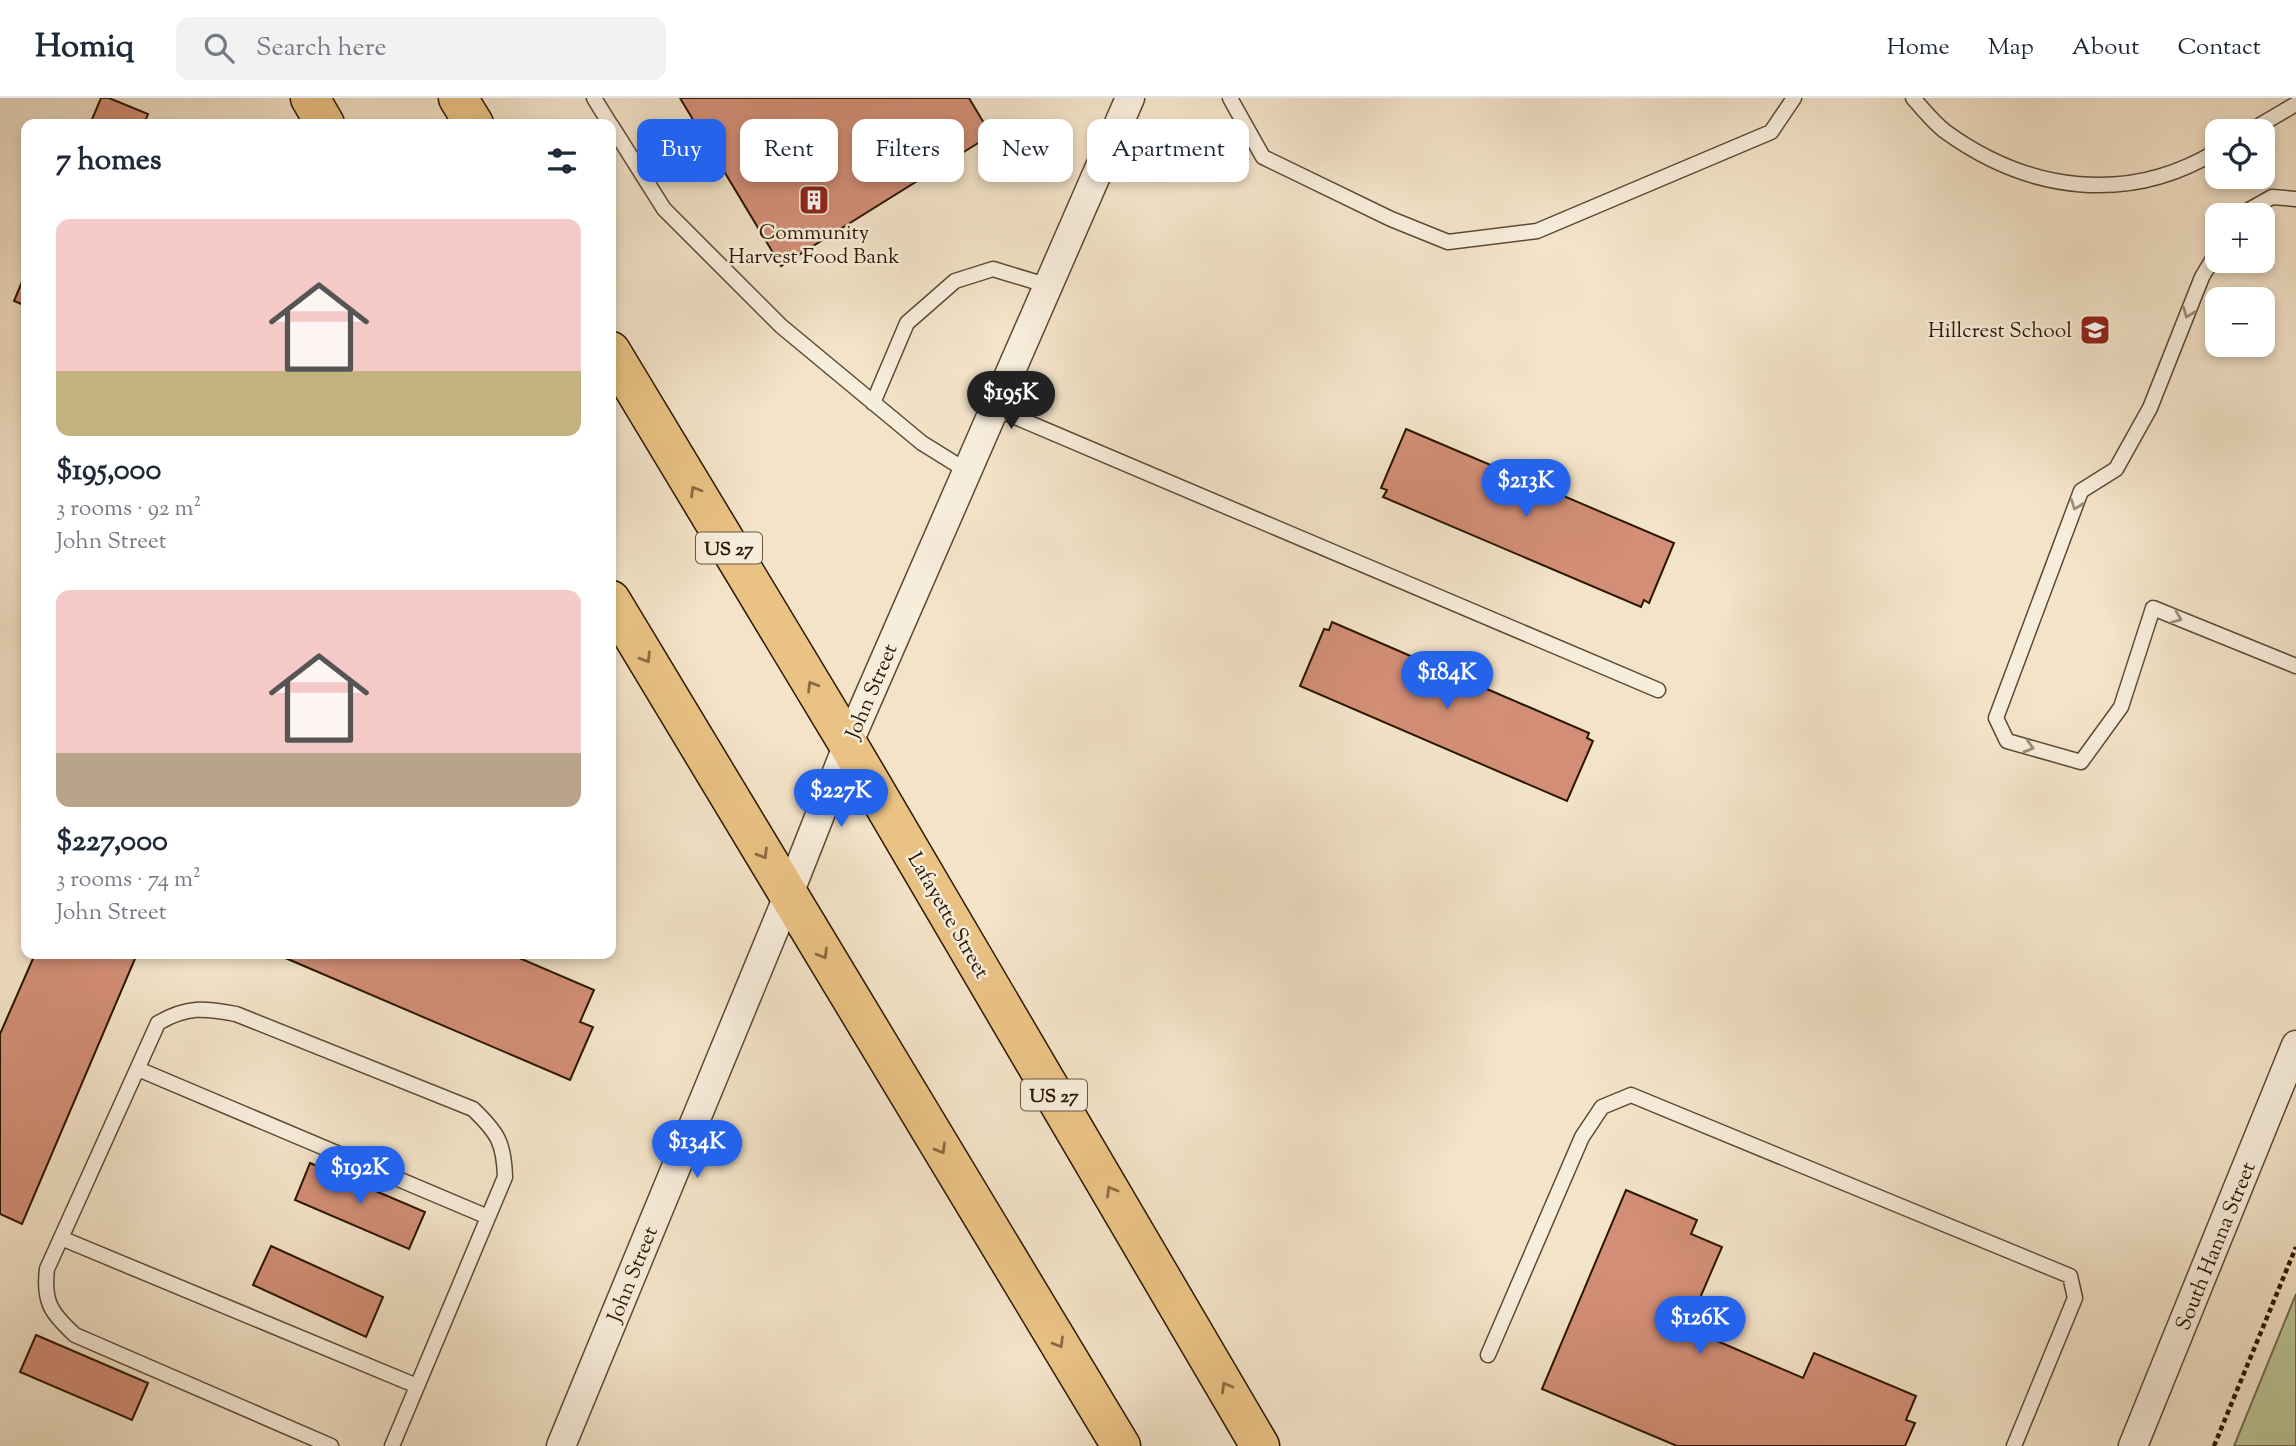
<!DOCTYPE html>
<html lang="en">
<head>
<meta charset="utf-8">
<style>
  :root { --surface:#fff; --page:#f2f2f3; --text:#1f2937; --muted:#747a83; --line:#e0e1e3; --accent:#2563eb }
  body { margin:0; font-family:"Sorts Mill Goudy",serif; background:var(--page); color:var(--text); height:100vh; display:flex; flex-direction:column; font-size:26px; white-space:nowrap }
  * { box-sizing:border-box; margin:0 }
  p { font-size:23px; color:var(--muted) }
  .icon { flex:none; width:38px; height:38px; fill:none; stroke:currentColor; stroke-width:2; stroke-linecap:round; stroke-linejoin:round }
  .map { position:relative; flex:1; overflow:hidden }
  .panel { position:absolute; left:21px; top:21px; width:595px; height:840px; display:flex; flex-direction:column; background:var(--surface); border-radius:14px; box-shadow:0 4px 10px #0003 }
  .panel>* { flex:none }
  .top-card { position:absolute; left:637px; top:21px; width:665px; height:63px; display:flex; gap:14px }
  .tools { position:absolute; left:2205px; top:21px; display:grid; gap:14px }
  .tools a { display:grid; place-items:center; width:70px; height:70px; border-radius:14px; background:var(--surface); box-shadow:0 4px 10px #0003; font-size:35px }
  .price { position:absolute; translate:-50% -60px; padding:0 16px; border-radius:24px; background:var(--accent); color:#fff; font-size:23px; line-height:46px; filter:drop-shadow(0 2px 4px #0008) }
  .price::after { content:''; position:absolute; left:50%; top:42px; width:21px; height:16px; margin-left:-10px; background:inherit; clip-path:polygon(0 0,100% 0,50% 100%) }
  .price.current { background:#222; color:#fff }
  ul { padding:0; list-style:none }
  li { display:grid; align-content:center; gap:14px; height:371px; padding:0 35px }
  li span { display:grid; place-items:center; height:217px; border-radius:14px; color:#555 }
  li>.icon { margin-inline-start:auto }
  span .icon { width:126px; height:126px; fill:#fffc; stroke-width:1 }
  li b { font-size:30px }
  h2 { display:flex; justify-content:space-between; align-items:center; height:84px; padding:0 35px; font-size:30px }
  .tag { padding:0 24px; border-radius:14px; background:var(--surface); box-shadow:0 4px 10px #0003; font-size:24px; line-height:63px }
  .tag.current { background:var(--accent); color:#fff }
  header { display:flex; align-items:center; gap:42px; box-sizing:border-box; height:98px; padding:0 35px; background:var(--surface); border-bottom:2px solid var(--line) }
  header strong { font-size:33px }
  nav { display:flex; gap:38px; margin-inline-start:auto; font-size:24px }
  .search { width:490px; height:63px; background:var(--page); display:flex; align-items:center; gap:18px; box-sizing:border-box; padding:0 24px; border-radius:14px; color:var(--muted); font-size:26px }
  .map>svg:first-child { display:block }
  .green { fill:#bac496; stroke:#726e4c; stroke-width:2 }
  .building { fill:#d28e76; stroke:#2b1701; stroke-width:2 }
  .lines { fill:none; stroke-linecap:round; stroke-linejoin:round }
  .lane-casing { stroke:#5d4a33; stroke-width:17 }
  .street-casing { stroke:#5d4a33; stroke-width:31 }
  .highway-casing { stroke:#2b1701; stroke-width:41 }
  .path { stroke:#2b1701; stroke-width:4.5; stroke-dasharray:5 3.5; stroke-linecap:butt }
  .lane { stroke:#f7eddb; stroke-width:14 }
  .street { stroke:#f7eddb; stroke-width:28 }
  .highway { stroke:#eac284; stroke-width:38 }
  .oneway { stroke:#9b8d79 }
  .oneway2 { stroke:#8a6c42 }
  .labels { text-anchor:middle; stroke-width:5; stroke-linejoin:round; paint-order:stroke }
  .shield { fill:#f7eddb; stroke:#685742; stroke-width:2 }
  .shield-label { font-size:19px; font-weight:bold; fill:#2b1701 }
  .poi-label { font-size:21px; fill:#2b1701; stroke:#f7eddb }
  .street-label { font-size:21px; fill:#2b1701; stroke:#f7eddb }
</style>
</head>
<body>
<header>
<strong>Homiq</strong>
<div class="search"><svg class="icon" aria-label="search" viewBox="0 0 24 24"><circle cx="10" cy="10" r="6"/><path d="M15 15l6 6"/></svg>Search here</div>
<nav><a>Home</a><a>Map</a><a>About</a><a>Contact</a></nav>
</header>
<div class="map">
<svg width="2296" height="1348" viewBox="0 0 2296 1348">
  <rect width="100%" height="100%" fill="#f3e3c8"/>
  <filter id="stains"><feTurbulence type="fractalNoise" baseFrequency=".00286" numOctaves="4"/><feColorMatrix values="0 0 0 0 .2 0 0 0 0 .09 0 0 0 0 .02 0 0 0 .5 -.17"/></filter>
  <radialGradient id="worn" r=".72"><stop offset=".6" stop-color="#630" stop-opacity="0"/><stop offset="1" stop-color="#630" stop-opacity=".3"/></radialGradient>
  <!-- green -->
  <path class="green" d="M2296 1196V1348H2234Z"/>
  <!-- building -->
  <path class="building" d="M101 0H109L148 16 144 26H90Z
    M680 0H969L991 37 781 168Z
    M26 174V208L14 203Z
    M1406 331 1674 445 1649 505 1644 502 1641 509 1383 399 1387 392 1381 390Z
    M1332 524 1589 635 1587 640 1593 643 1567 703 1300 588 1324 531 1329 532Z
    M35 856H137L22 1126 0 1116V936Z
    M276 856H510L594 892 580 924 593 929 570 982Z
    M310 1065 425 1114 409 1151 295 1102Z
    M1626 1092 1697 1122 1691 1136 1722 1149 1687 1230 1803 1280 1814 1255 1916 1298 1906 1322 1915 1325 1905 1348H1677L1542 1291Z
    M271 1148 383 1199 366 1239 253 1187Z
    M36 1237 148 1285 132 1322 20 1274Z"/>
  <g class="lines">
    <!-- lane casing -->
    <g class="lane-casing">
      <path id="lane" d="M594 0 610 26
        M1230 0 1263 59 1391 121 1448 144 1537 133 1771 34 1794 0
        M1913 0C1923 11 1934 25 1946 34 2029 94 2128 107 2217 53
        M611 27 664 111 781 228 922 345 967 373
        M2250 33 2296 6
        M2240 117 2272 99 2296 101
        M2217 154 2202 179 2150 310 2116 371 2081 393 1996 620 2007 643 2081 664 2121 609 2153 510 2296 568
        M873 305 907 225 955 183 993 171 1049 188
        M994 310 1658 592
        M138 971 488 1119
        M61 1140 417 1288
        M1488 1257 1582 1039 1602 1009 1631 997 2070 1178 2075 1200 2014 1348
        M331 1348 75 1237C51 1215 43 1204 47 1171L158 925C187 908 204 910 236 916L473 1011C498 1035 504 1045 505 1079L392 1348"/>
    </g>
    <!-- street casing -->
    <g class="street-casing">
      <path id="street" d="M561 1348 788 798 848 646 1130 0
        M2133 1348 2296 947"/>
    </g>
    <!-- highway casing -->
    <g class="highway-casing">
      <path id="highway" d="M310 0 325 26
        M458 0 474 26
        M611 253 848 646 1260 1348
        M611 502 1121 1348"/>
    </g>
    <!-- path -->
    <path class="path" d="M2214 1348 2296 1149"/>
    <!-- lane -->
    <use href="#lane" class="lane"/>
    <!-- street -->
    <use href="#street" class="street"/>
    <!-- highway -->
    <use href="#highway" class="highway"/>
  </g>
  <!-- one-way arrows -->
  <defs><path id="oneway-chevron" d="M-2-3.5L2.5 0L-2 3.5" fill="none" stroke-width="1.6" stroke-linecap="round" stroke-linejoin="round" transform="scale(1.75)"/></defs>
  <g class="oneway">
    <use href="#oneway-chevron" transform="translate(2188 215) rotate(112)"/>
    <use href="#oneway-chevron" transform="translate(2076 407) rotate(110)"/>
    <use href="#oneway-chevron" transform="translate(2177 520) rotate(22)"/>
    <use href="#oneway-chevron" transform="translate(2029 649) rotate(16)"/>
  </g>
  <g class="oneway2">
    <use href="#oneway-chevron" transform="translate(695 393) rotate(-121)"/>
    <use href="#oneway-chevron" transform="translate(646 560) rotate(59)"/>
    <use href="#oneway-chevron" transform="translate(812 588) rotate(-121)"/>
    <use href="#oneway-chevron" transform="translate(763 756) rotate(59)"/>
    <use href="#oneway-chevron" transform="translate(823 856) rotate(59)"/>
    <use href="#oneway-chevron" transform="translate(941 1051) rotate(59)"/>
    <use href="#oneway-chevron" transform="translate(1111 1093) rotate(-120)"/>
    <use href="#oneway-chevron" transform="translate(1059 1245) rotate(59)"/>
    <use href="#oneway-chevron" transform="translate(1226 1289) rotate(-120)"/>
  </g>
  <!-- icons -->
  <defs>
    <g id="building-square" transform="scale(1.575)"><rect x="-9" y="-9" width="18" height="18" rx="4" fill="#8f2418" stroke="#f7eddb"/><path d="M-4-6H4V6H1V3H-1V6H-4ZM-2.5-4.3h1.7v1.8h-1.7ZM.8-4.3h1.7v1.8H.8ZM-2.5-1h1.7V.8h-1.7ZM.8-1h1.7V.8H.8Z" fill="#fff"/></g>
    <g id="school-square" transform="scale(1.575)"><rect x="-9" y="-9" width="18" height="18" rx="4" fill="#8f2418" stroke="#f7eddb"/><path d="M0-5L7-2L0 1L-7-2ZM-4 1L0 2.5L4 1V4Q0 6-4 4Z" fill="#fff"/></g>
  </defs>
  <g fill-rule="evenodd">
    <use href="#building-square" x="814" y="102"/>
    <use href="#school-square" x="2095" y="232"/>
  </g>
  <g class="labels">
    <!-- shield labels -->
    <g class="shield">
      <rect x="696" y="434.5" width="66" height="31" rx="5"/>
      <rect x="1021" y="981.5" width="66" height="31" rx="5"/>
    </g>
    <g class="shield-label">
      <text x="729" y="457">US 27</text>
      <text x="1054" y="1004">US 27</text>
    </g>
    <!-- poi labels -->
    <g class="poi-label">
      <text x="814" y="141">Community<tspan x="814" dy="24">Harvest Food Bank</tspan></text>
      <text x="2072" y="239" text-anchor="end">Hillcrest School</text>
    </g>
    <!-- street labels -->
    <g class="street-label">
      <text transform="translate(871 593) rotate(-67)" y="7">John Street</text>
      <text transform="translate(949 817) rotate(60)" y="7">Lafayette Street</text>
      <text transform="translate(2215 1148) rotate(-68)" y="7">South Hanna Street</text>
      <text transform="translate(632 1176) rotate(-68)" y="7">John Street</text>
    </g>
  </g>
  <rect width="100%" height="100%" filter="url(#stains)"/>
  <rect width="100%" height="100%" fill="url(#worn)"/>
</svg>
<div class="tools">
<a><svg class="icon" aria-label="locate" viewBox="0 0 24 24"><circle cx="12" cy="12" r="6"/><path d="M12 2v4M12 18v4M2 12h4M18 12h4"/></svg></a>
<a>+</a>
<a>−</a>
</div>
<b class="price current" style="left:1011px;top:333px">$195K</b>
<b class="price" style="left:1526px;top:421px">$213K</b>
<b class="price" style="left:1447px;top:613px">$184K</b>
<b class="price" style="left:841px;top:731px">$227K</b>
<b class="price" style="left:697px;top:1082px">$134K</b>
<b class="price" style="left:360px;top:1108px">$192K</b>
<b class="price" style="left:1700px;top:1258px">$126K</b>
<div class="top-card">
<a class="tag current">Buy</a>
<a class="tag">Rent</a>
<a class="tag">Filters</a>
<a class="tag">New</a>
<a class="tag">Apartment</a>
</div>
<section class="panel">
<h2>7 homes<svg class="icon" aria-label="filters" viewBox="0 0 24 24"><path d="M4 7h16M4 17h16"/><circle cx="9" cy="7" r="2"/><circle cx="15" cy="17" r="2"/></svg></h2>
<ul>
<li><span style="background:linear-gradient(#f6c9c9 70%,#c2b280 0)"><svg class="icon" aria-label="home" viewBox="0 0 24 24"><path d="M3 11l9-7 9 7M6 9v11h12V9"/></svg></span><div><b>$195,000</b><p>3 rooms · 92 m²</p><p>John Street</p></div></li>
<li><span style="background:linear-gradient(#f6c9c9 75%,#b9a48a 0)"><svg class="icon" aria-label="home" viewBox="0 0 24 24"><path d="M3 11l9-7 9 7M6 9v11h12V9"/></svg></span><div><b>$227,000</b><p>3 rooms · 74 m²</p><p>John Street</p></div></li>
</ul>
</section>
</div>
</body>
</html>
